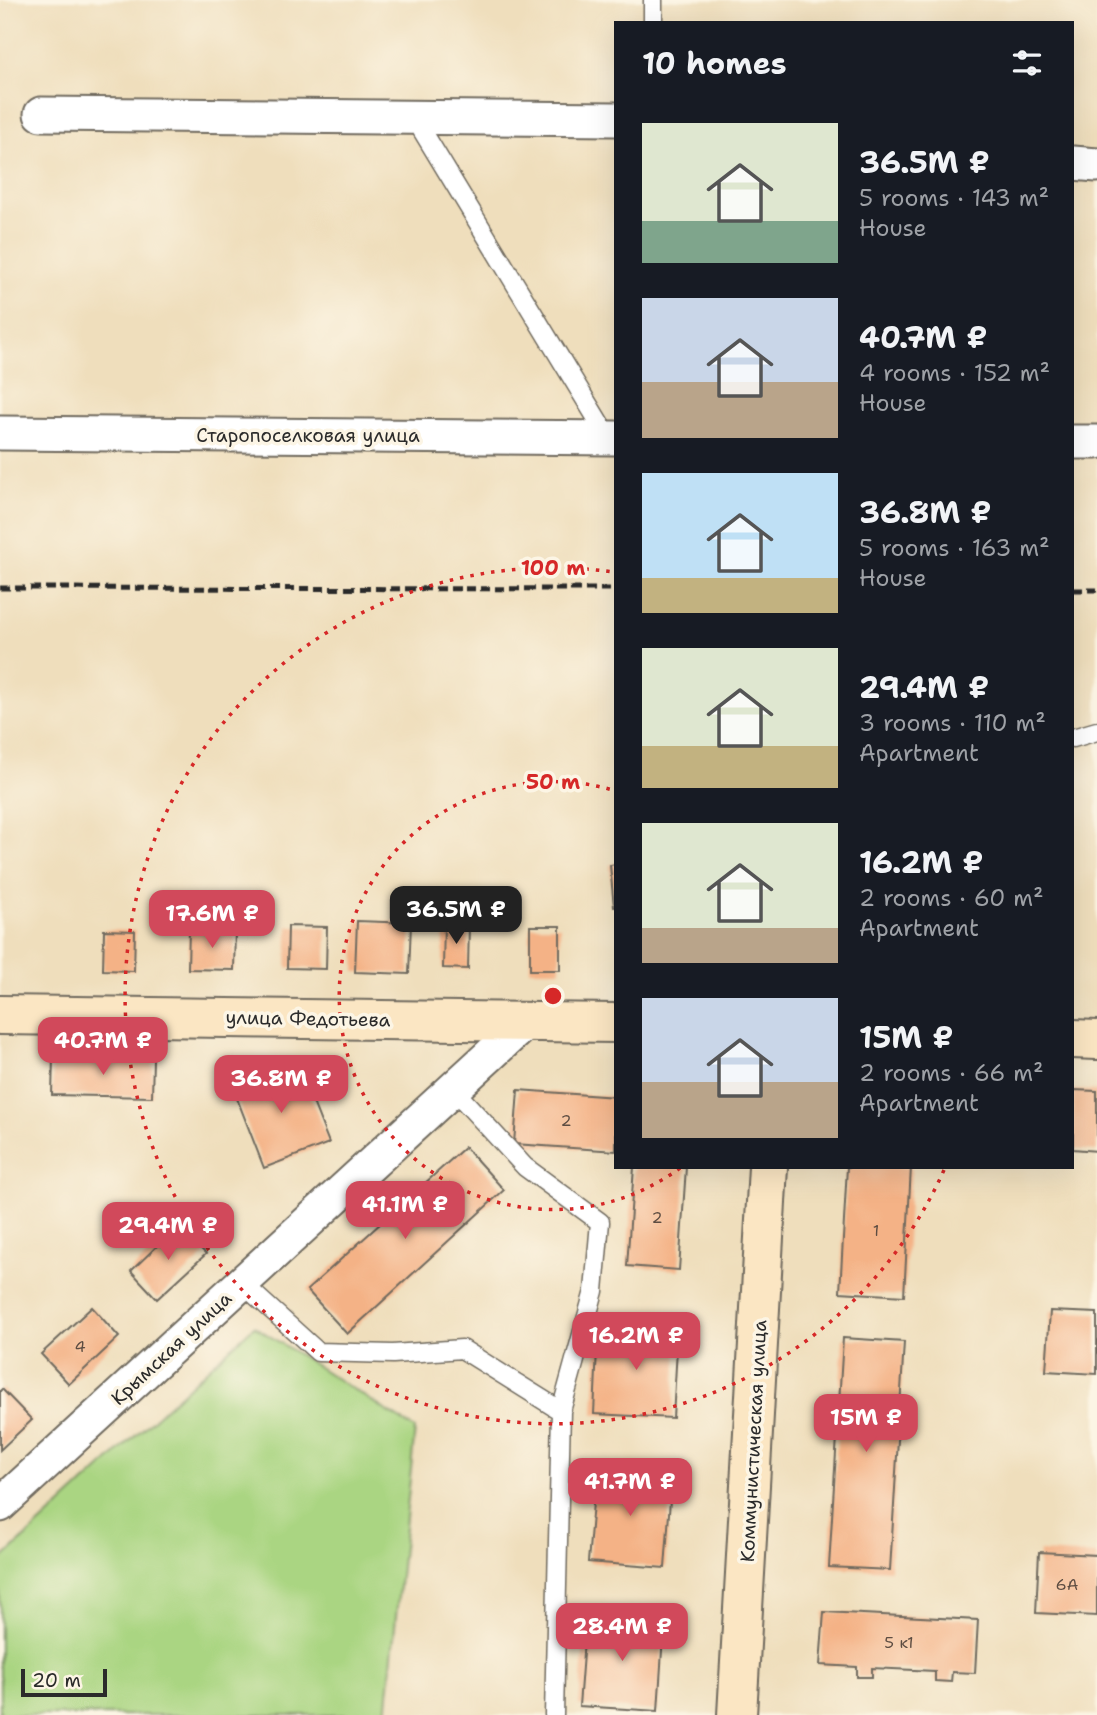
<!DOCTYPE html>
<html lang="en">
<head>
<meta charset="utf-8">
<style>
  :root { --surface:#171b24; --page:#242831; --text:#f1f3f6; --muted:#9ea1a6; --accent:#d1495b }
  body { margin:0; font-family:"Shantell Sans",sans-serif; background:var(--page); color:var(--text); height:100vh; display:flex; flex-direction:column; font-size:26px; white-space:nowrap }
  * { box-sizing:border-box; margin:0 }
  p { font-size:23px; color:var(--muted) }
  .icon { flex:none; width:38px; height:38px; fill:none; stroke:currentColor; stroke-width:2; stroke-linecap:round; stroke-linejoin:round }
  .map { position:relative; flex:1; overflow:hidden }
  .panel { position:absolute; left:614px; top:21px; width:460px; height:1148px; display:flex; flex-direction:column; background:var(--surface); border-radius:0px; box-shadow:0 7px 28px #0002 }
  .panel>* { flex:none }
  .scale { position:absolute; left:21px; bottom:18px; width:86px; box-sizing:border-box; padding-left:7px; border:4px solid #2b2b2b; border-top:0; font-size:19px; line-height:24px; white-space:nowrap; color:#2b2b2b; -webkit-text-stroke:5px #fcf5e5; paint-order:stroke }
  .price { position:absolute; translate:-50% -60px; padding:0 16px; border-radius:14px; background:var(--accent); color:#fff; font-size:23px; line-height:46px; filter:drop-shadow(0 2px 4px #0008) }
  .price::after { content:''; position:absolute; left:50%; top:42px; width:21px; height:16px; margin-left:-10px; background:inherit; clip-path:polygon(0 0,100% 0,50% 100%) }
  .price.current { background:#222; color:#fff }
  ul { padding:0; list-style:none }
  li { display:flex; align-items:center; gap:21px; height:175px; padding:0 28px }
  li span { display:grid; place-items:center; flex:none; width:196px; height:140px; border-radius:0px; color:#555 }
  li>.icon { margin-inline-start:auto }
  span .icon { width:84px; height:84px; fill:#fffc; stroke-width:1 }
  li b { font-size:30px }
  h2 { display:flex; justify-content:space-between; align-items:center; height:84px; padding:0 28px; font-size:30px }
  .map>svg:first-child { display:block }
  .green { fill:#aad582; stroke:#6a8056; stroke-width:2 }
  .building { fill:#f4b286 }
  .lines { fill:none; stroke-linecap:round; stroke-linejoin:round }
  .lane-casing { stroke:#706a5e; stroke-width:21 }
  .street-casing { stroke:#706a5e; stroke-width:37 }
  .secondary-casing { stroke:#706a5e; stroke-width:42 }
  .lane { stroke:#fff; stroke-width:18 }
  .street { stroke:#fff; stroke-width:33 }
  .secondary { stroke:#fbe6c3; stroke-width:38 }
  .rail { stroke:#2b2b2b; stroke-width:5; stroke-dasharray:10 5; stroke-linecap:butt }
  .ring { fill:none; stroke:#d62828; stroke-width:3.5; stroke-dasharray:3.5 7 }
  .labels { text-anchor:middle; stroke-width:7; stroke-linejoin:round; paint-order:stroke }
  .number-label { font-size:16px; fill:#5d4d42 }
  .street-label { font-size:19px; fill:#2b2b2b; stroke:#fcf5e5 }
  .centre { fill:#d62828; stroke:#fcf5e5; stroke-width:3.5 }
  .ring-label { font-size:21px; text-anchor:middle; font-weight:bold; fill:#d62828; stroke:#fcf5e5; stroke-width:7; stroke-linejoin:round; paint-order:stroke }
</style>
</head>
<body>
<div class="map">
<svg width="1097" height="1715" viewBox="0 0 1097 1715">
  <rect width="100%" height="100%" fill="#fcf5e5"/>
  <filter id="ink" filterUnits="userSpaceOnUse"><feTurbulence type="fractalNoise" baseFrequency=".0143" numOctaves="2"/><feDisplacementMap in="SourceGraphic" scale="14" xChannelSelector="R" yChannelSelector="G"/><feConvolveMatrix kernelMatrix="1 2 1 2 8 2 1 2 1" color-interpolation-filters="sRGB"/></filter>
  <filter id="wash" filterUnits="userSpaceOnUse"><feTurbulence type="fractalNoise" baseFrequency=".00686" numOctaves="4" result="noise"/><feDisplacementMap in="SourceGraphic" scale="28" xChannelSelector="R" yChannelSelector="G"/><feGaussianBlur stdDeviation="1.57" result="paint"/><feColorMatrix in="noise" values="0 0 0 0 0 0 0 0 0 0 0 0 0 0 0 0 0 1.4 0 .05"/><feComposite in="paint" operator="in"/></filter>
  <g filter="url(#wash)">
    <rect width="100%" height="100%" fill="#efdebc"/>
    <!-- green -->
    <path class="green" d="M254 1326 415 1429 386 1715H0V1561Z"/>
    <g id="blocks">
      <!-- building -->
      <path class="building" d="M616 864V907H614L610 865Z
        M357 921 411 923 409 974 355 972Z
        M444 923 469 924 468 969 443 968Z
        M288 926 327 927 326 969 287 968Z
        M530 926H560V970H530Z
        M189 929 235 930 234 970 188 969Z
        M104 930 135 931 134 971 103 970Z
        M53 1057 153 1059 152 1097 52 1095Z
        M297 1062 329 1143 264 1168 233 1088Z
        M518 1090 616 1097V1151L514 1144Z
        M1073 1090 1097 1091V1151L1073 1149Z
        M465 1147 504 1190 347 1334 307 1290Z
        M634 1167H686L679 1270 627 1266Z
        M847 1167H911L904 1296 840 1292Z
        M179 1225 206 1254 157 1299 131 1271Z
        M92 1307 119 1337 69 1384 41 1354Z
        M1050 1311 1097 1313V1374L1046 1371Z
        M598 1327 678 1331 673 1418 594 1414Z
        M843 1338 904 1342 890 1570 829 1567Z
        M2 1389 32 1420 0 1450V1391Z
        M596 1467 672 1473 665 1568 588 1562Z
        M1039 1552 1097 1555V1616L1036 1613Z
        M824 1612 978 1620 975 1673 952 1672 951 1682 935 1681V1671L872 1668V1677H857V1667L820 1665Z
        M586 1614 664 1620 658 1711 579 1706Z"/>
    </g>
  </g>
  <g filter="url(#ink)">
    <use href="#blocks" fill-opacity="0" stroke="#706a5e" stroke-width="2"/>
    <g class="lines">
      <!-- lane casing -->
      <g class="lane-casing">
        <path id="lane" d="M653 0V23
          M414 117 608 437
          M1073 738 1097 731
          M453 1089 525 1167 600 1222 594 1291 561 1411 554 1715
          M242 1283 318 1352 393 1354 462 1349 561 1411"/>
      </g>
      <!-- street casing -->
      <g class="street-casing">
        <path id="street" d="M41 114 616 119
          M1073 163 1097 165
          M0 433 616 438
          M1073 442H1097
          M0 1505 527 1021"/>
      </g>
      <!-- secondary casing -->
      <g class="secondary-casing">
        <path id="secondary" d="M0 1015 616 1023
          M1073 1039 1097 1040
          M737 1715 768 1167"/>
      </g>
      <!-- lane -->
      <use href="#lane" class="lane"/>
      <!-- street -->
      <use href="#street" class="street"/>
      <!-- secondary -->
      <use href="#secondary" class="secondary"/>
      <!-- rail -->
      <path class="rail" d="M0 588 616 589
        M1073 590H1097"/>
    </g>
  </g>
  <!-- distance rings -->
  <g class="ring">
    <path d="M680 1168A214 214 0 1 1 616 791"/>
    <path d="M944 1170A428 428 0 1 1 613 572"/>
  </g>
  <g class="labels">
    <!-- number labels -->
    <g class="number-label">
      <text x="566" y="1126">2</text>
      <text x="657" y="1223">2</text>
      <text x="876" y="1236">1</text>
      <text x="80" y="1352">4</text>
      <text x="1067" y="1590">6А</text>
      <text x="899" y="1648">5 к1</text>
    </g>
    <!-- street labels -->
    <g class="street-label">
      <text x="308" y="442">Старопоселковая улица</text>
      <text transform="translate(308 1018) rotate(1)" y="7">улица Федотьева</text>
      <text transform="translate(171 1348) rotate(-43)" y="7">Крымская улица</text>
      <text transform="translate(753 1441) rotate(-87)" y="7">Коммунистическая улица</text>
    </g>
  </g>
  <circle cx="553" cy="996" r="10" class="centre"/>
  <g class="ring-label">
    <text x="553" y="575">100 m</text>
    <text x="553" y="789">50 m</text>
  </g>
</svg>
<div class="scale">20 m</div>
<b class="price current" style="left:456px;top:946px">36.5M ₽</b>
<b class="price" style="left:212px;top:950px">17.6M ₽</b>
<b class="price" style="left:103px;top:1077px">40.7M ₽</b>
<b class="price" style="left:281px;top:1115px">36.8M ₽</b>
<b class="price" style="left:405px;top:1241px">41.1M ₽</b>
<b class="price" style="left:168px;top:1262px">29.4M ₽</b>
<b class="price" style="left:636px;top:1372px">16.2M ₽</b>
<b class="price" style="left:866px;top:1454px">15M ₽</b>
<b class="price" style="left:630px;top:1518px">41.7M ₽</b>
<b class="price" style="left:622px;top:1663px">28.4M ₽</b>
<section class="panel">
<h2>10 homes<svg class="icon" aria-label="filters" viewBox="0 0 24 24"><path d="M4 7h16M4 17h16"/><circle cx="9" cy="7" r="2"/><circle cx="15" cy="17" r="2"/></svg></h2>
<ul>
<li><span style="background:linear-gradient(#dfe7d0 70%,#7fa58c 0)"><svg class="icon" aria-label="home" viewBox="0 0 24 24"><path d="M3 11l9-7 9 7M6 9v11h12V9"/></svg></span><div><b>36.5M ₽</b><p>5 rooms · 143 m²</p><p>House</p></div></li>
<li><span style="background:linear-gradient(#c9d6e8 60%,#b9a48a 0)"><svg class="icon" aria-label="home" viewBox="0 0 24 24"><path d="M3 11l9-7 9 7M6 9v11h12V9"/></svg></span><div><b>40.7M ₽</b><p>4 rooms · 152 m²</p><p>House</p></div></li>
<li><span style="background:linear-gradient(#bfe0f5 75%,#c2b280 0)"><svg class="icon" aria-label="home" viewBox="0 0 24 24"><path d="M3 11l9-7 9 7M6 9v11h12V9"/></svg></span><div><b>36.8M ₽</b><p>5 rooms · 163 m²</p><p>House</p></div></li>
<li><span style="background:linear-gradient(#dfe7d0 70%,#c2b280 0)"><svg class="icon" aria-label="home" viewBox="0 0 24 24"><path d="M3 11l9-7 9 7M6 9v11h12V9"/></svg></span><div><b>29.4M ₽</b><p>3 rooms · 110 m²</p><p>Apartment</p></div></li>
<li><span style="background:linear-gradient(#dfe7d0 75%,#b9a48a 0)"><svg class="icon" aria-label="home" viewBox="0 0 24 24"><path d="M3 11l9-7 9 7M6 9v11h12V9"/></svg></span><div><b>16.2M ₽</b><p>2 rooms · 60 m²</p><p>Apartment</p></div></li>
<li><span style="background:linear-gradient(#c9d6e8 60%,#b9a48a 0)"><svg class="icon" aria-label="home" viewBox="0 0 24 24"><path d="M3 11l9-7 9 7M6 9v11h12V9"/></svg></span><div><b>15M ₽</b><p>2 rooms · 66 m²</p><p>Apartment</p></div></li>
</ul>
</section>
</div>
</body>
</html>
